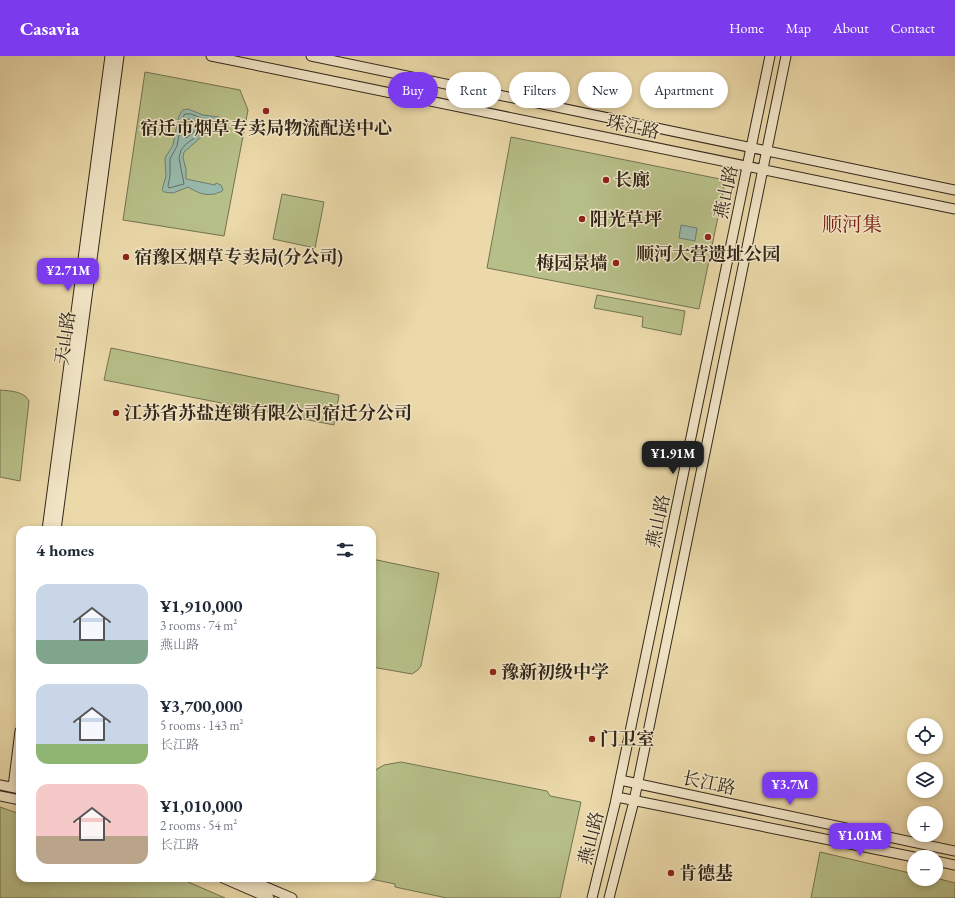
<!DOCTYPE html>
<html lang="en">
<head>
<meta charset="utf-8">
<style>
  :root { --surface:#fff; --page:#f2f2f3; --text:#1f2937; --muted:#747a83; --accent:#7c3aed }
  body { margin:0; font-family:"EB Garamond","Noto Serif SC",serif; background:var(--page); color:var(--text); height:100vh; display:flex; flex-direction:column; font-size:15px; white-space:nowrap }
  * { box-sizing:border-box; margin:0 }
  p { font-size:13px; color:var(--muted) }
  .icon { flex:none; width:22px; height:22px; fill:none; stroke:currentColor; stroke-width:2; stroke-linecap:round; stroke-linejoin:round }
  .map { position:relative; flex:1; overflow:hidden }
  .drawer { position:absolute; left:16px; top:470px; width:360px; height:356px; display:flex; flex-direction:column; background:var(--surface); border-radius:12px; box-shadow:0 2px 6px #0003 }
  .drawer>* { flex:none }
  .hud { position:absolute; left:388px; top:16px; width:380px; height:36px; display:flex; gap:8px }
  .tools { position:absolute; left:907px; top:662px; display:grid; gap:8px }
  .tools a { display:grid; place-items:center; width:36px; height:36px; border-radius:50%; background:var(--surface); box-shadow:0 2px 6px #0003; font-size:20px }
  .price { position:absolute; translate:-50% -34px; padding:0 9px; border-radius:8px; background:var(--accent); color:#fff; font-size:13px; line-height:26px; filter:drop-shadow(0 1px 2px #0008) }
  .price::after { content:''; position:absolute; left:50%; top:24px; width:12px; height:9px; margin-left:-6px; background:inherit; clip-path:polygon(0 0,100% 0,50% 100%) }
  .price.active { background:#222; color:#fff }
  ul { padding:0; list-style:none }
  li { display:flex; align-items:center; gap:12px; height:100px; padding:0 20px }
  li span { display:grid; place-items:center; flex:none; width:112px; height:80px; border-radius:12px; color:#555 }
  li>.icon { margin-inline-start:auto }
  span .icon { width:48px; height:48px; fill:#fffc; stroke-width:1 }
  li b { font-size:17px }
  h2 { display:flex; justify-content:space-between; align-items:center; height:48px; padding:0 20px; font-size:17px }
  .chip { padding:0 14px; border-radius:18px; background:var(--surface); box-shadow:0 2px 6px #0003; font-size:14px; line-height:36px }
  .chip.active { background:var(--accent); color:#fff }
  header { display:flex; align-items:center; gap:24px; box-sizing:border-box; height:56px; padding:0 20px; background:var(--accent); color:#fff }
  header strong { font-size:19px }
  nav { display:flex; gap:22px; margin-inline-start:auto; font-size:14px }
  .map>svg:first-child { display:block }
  .green { fill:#b7bf88; stroke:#747352 }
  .water { fill:#98baad; stroke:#6f7f73 }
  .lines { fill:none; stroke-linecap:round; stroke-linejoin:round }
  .shore { stroke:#647064; stroke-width:1 }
  .secondary-casing { stroke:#31271b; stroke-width:11 }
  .secondary { stroke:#f2e6c7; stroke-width:9 }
  .poi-dot { fill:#8f2418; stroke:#f2e6c7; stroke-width:1.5 }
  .labels { text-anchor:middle; stroke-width:3; stroke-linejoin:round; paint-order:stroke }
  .street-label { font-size:18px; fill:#31271b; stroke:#f2e6c7 }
  .poi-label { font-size:18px; font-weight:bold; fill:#31271b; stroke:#f2e6c7; text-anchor:start }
  .quarter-label { font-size:20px; fill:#7a1f14; stroke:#f2e6c7 }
</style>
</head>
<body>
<header>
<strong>Casavia</strong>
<nav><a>Home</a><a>Map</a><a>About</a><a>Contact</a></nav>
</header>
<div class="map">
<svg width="955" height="842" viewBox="0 0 955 842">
  <rect width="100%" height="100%" fill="#ebd9a9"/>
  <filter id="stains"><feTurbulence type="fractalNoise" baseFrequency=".005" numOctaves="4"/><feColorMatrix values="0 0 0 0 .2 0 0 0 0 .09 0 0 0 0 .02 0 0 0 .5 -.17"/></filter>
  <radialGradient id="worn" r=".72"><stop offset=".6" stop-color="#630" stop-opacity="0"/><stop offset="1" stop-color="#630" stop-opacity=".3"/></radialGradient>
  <!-- green -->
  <path class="green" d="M145 16 240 34 248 54 224 180 123 164Z
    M511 81 720 123 724 132 699 253 487 212Z
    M282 138 324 146 315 192 273 183Z
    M597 239 685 255 681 279 642 271 643 261 594 252Z
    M111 292 339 339 334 369 104 324Z
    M0 334C10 335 24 335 29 345L20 425 0 421Z
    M372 503 439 517 421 610 418 614 412 618 372 611Z
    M401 706 547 735 550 740 581 746 560 842H447L395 831V828L366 822H372V716L384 709Z
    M0 751 20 758V822H179L225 842H0Z
    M820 796 914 818V823L936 822 955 827V842H811Z"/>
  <!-- water -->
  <path class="water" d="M188 53 203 59 219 61 217 65 210 70 208 78 200 82 184 96 183 102 186 113V123L215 129 216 127 221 129 223 134 221 136C219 136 217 137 215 138 203 140 197 136 188 131L173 137 164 136 162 134 166 120 165 102 173 89 178 63 180 58 183 54Z
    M681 169 697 172 695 185 679 182Z"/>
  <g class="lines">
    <!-- shore -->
    <path class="shore" d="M185 58H191L206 64 207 66 204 75 186 88 181 94 179 102 184 128 169 132 168 130 170 120V103L177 90 182 64Z
      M188 63 199 67 200 69 199 72 186 82 184 80Z"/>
    <!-- secondary casing -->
    <g class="secondary-casing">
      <path id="secondary" d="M211 0 955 153
        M311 0 955 134
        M47 474 110 0
        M56 474 119 0
        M620 724 955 795
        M0 729 20 733
        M13 731 20 675
        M0 740 20 744
        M617 741 914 801
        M936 805 955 809
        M223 822 269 842
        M245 822 292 842
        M592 842 615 748 770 0
        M609 842 634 745 786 0"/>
    </g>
    <!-- secondary -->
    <use href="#secondary" class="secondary"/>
  </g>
  <!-- markers -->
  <g class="poi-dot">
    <circle cx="266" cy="55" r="4"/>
    <circle cx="606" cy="124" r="4"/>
    <circle cx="582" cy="163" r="4"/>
    <circle cx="708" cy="181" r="4"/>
    <circle cx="126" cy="201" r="4"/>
    <circle cx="616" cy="207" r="4"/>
    <circle cx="116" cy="357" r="4"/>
    <circle cx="493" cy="616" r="4"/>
    <circle cx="592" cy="683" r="4"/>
    <circle cx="671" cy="817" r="4"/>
  </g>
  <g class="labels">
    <!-- street labels -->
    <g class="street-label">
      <text transform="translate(633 71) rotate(12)" y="6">珠江路</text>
      <text transform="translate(726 136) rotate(-78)" y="6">燕山路</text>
      <text transform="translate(65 282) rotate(-82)" y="6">天山路</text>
      <text transform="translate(658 465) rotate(-78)" y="6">燕山路</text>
      <text transform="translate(709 727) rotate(12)" y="6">长江路</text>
      <text transform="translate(591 782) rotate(-76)" y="6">燕山路</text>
    </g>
    <!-- poi labels -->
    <g class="poi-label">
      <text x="266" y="78" text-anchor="middle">宿迁市烟草专卖局物流配送中心</text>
      <text x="614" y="130">长廊</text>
      <text x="590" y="169">阳光草坪</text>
      <text x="708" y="204" text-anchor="middle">顺河大营遗址公园</text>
      <text x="134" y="207">宿豫区烟草专卖局(分公司)</text>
      <text x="608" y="213" text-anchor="end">梅园景墙</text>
      <text x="124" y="363">江苏省苏盐连锁有限公司宿迁分公司</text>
      <text x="501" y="622">豫新初级中学</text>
      <text x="600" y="689">门卫室</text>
      <text x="679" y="823">肯德基</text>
    </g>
    <!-- quarter labels -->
    <g class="quarter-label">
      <text x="852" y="175">顺河集</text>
    </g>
  </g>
  <rect width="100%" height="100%" filter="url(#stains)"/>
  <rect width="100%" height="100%" fill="url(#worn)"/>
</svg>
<div class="tools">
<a><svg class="icon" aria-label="locate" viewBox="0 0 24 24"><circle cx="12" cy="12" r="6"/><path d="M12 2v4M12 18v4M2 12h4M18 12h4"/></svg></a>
<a><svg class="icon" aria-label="layers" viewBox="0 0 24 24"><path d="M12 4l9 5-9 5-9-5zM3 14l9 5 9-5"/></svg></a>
<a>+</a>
<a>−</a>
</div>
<b class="price" style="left:68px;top:236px">¥2.71M</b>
<b class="price active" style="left:673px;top:419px">¥1.91M</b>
<b class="price" style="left:790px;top:750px">¥3.7M</b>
<b class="price" style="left:860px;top:801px">¥1.01M</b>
<div class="hud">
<a class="chip active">Buy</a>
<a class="chip">Rent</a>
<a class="chip">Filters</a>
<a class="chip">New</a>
<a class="chip">Apartment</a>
</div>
<section class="drawer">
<h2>4 homes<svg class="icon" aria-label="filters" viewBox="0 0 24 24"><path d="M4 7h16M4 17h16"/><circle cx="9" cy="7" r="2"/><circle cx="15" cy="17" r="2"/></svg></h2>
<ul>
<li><span style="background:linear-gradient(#c9d6e8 70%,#7fa58c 0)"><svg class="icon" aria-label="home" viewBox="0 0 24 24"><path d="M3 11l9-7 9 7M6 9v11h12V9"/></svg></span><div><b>¥1,910,000</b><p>3 rooms · 74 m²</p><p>燕山路</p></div></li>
<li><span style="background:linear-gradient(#c9d6e8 75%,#8fb573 0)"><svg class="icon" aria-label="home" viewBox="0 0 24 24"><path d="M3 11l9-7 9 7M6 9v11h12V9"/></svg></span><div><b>¥3,700,000</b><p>5 rooms · 143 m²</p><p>长江路</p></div></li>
<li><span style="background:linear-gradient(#f6c9c9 65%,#b9a48a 0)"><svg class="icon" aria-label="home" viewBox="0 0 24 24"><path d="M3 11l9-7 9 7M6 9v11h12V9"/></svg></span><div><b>¥1,010,000</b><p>2 rooms · 54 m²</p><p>长江路</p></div></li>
</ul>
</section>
</div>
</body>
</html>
